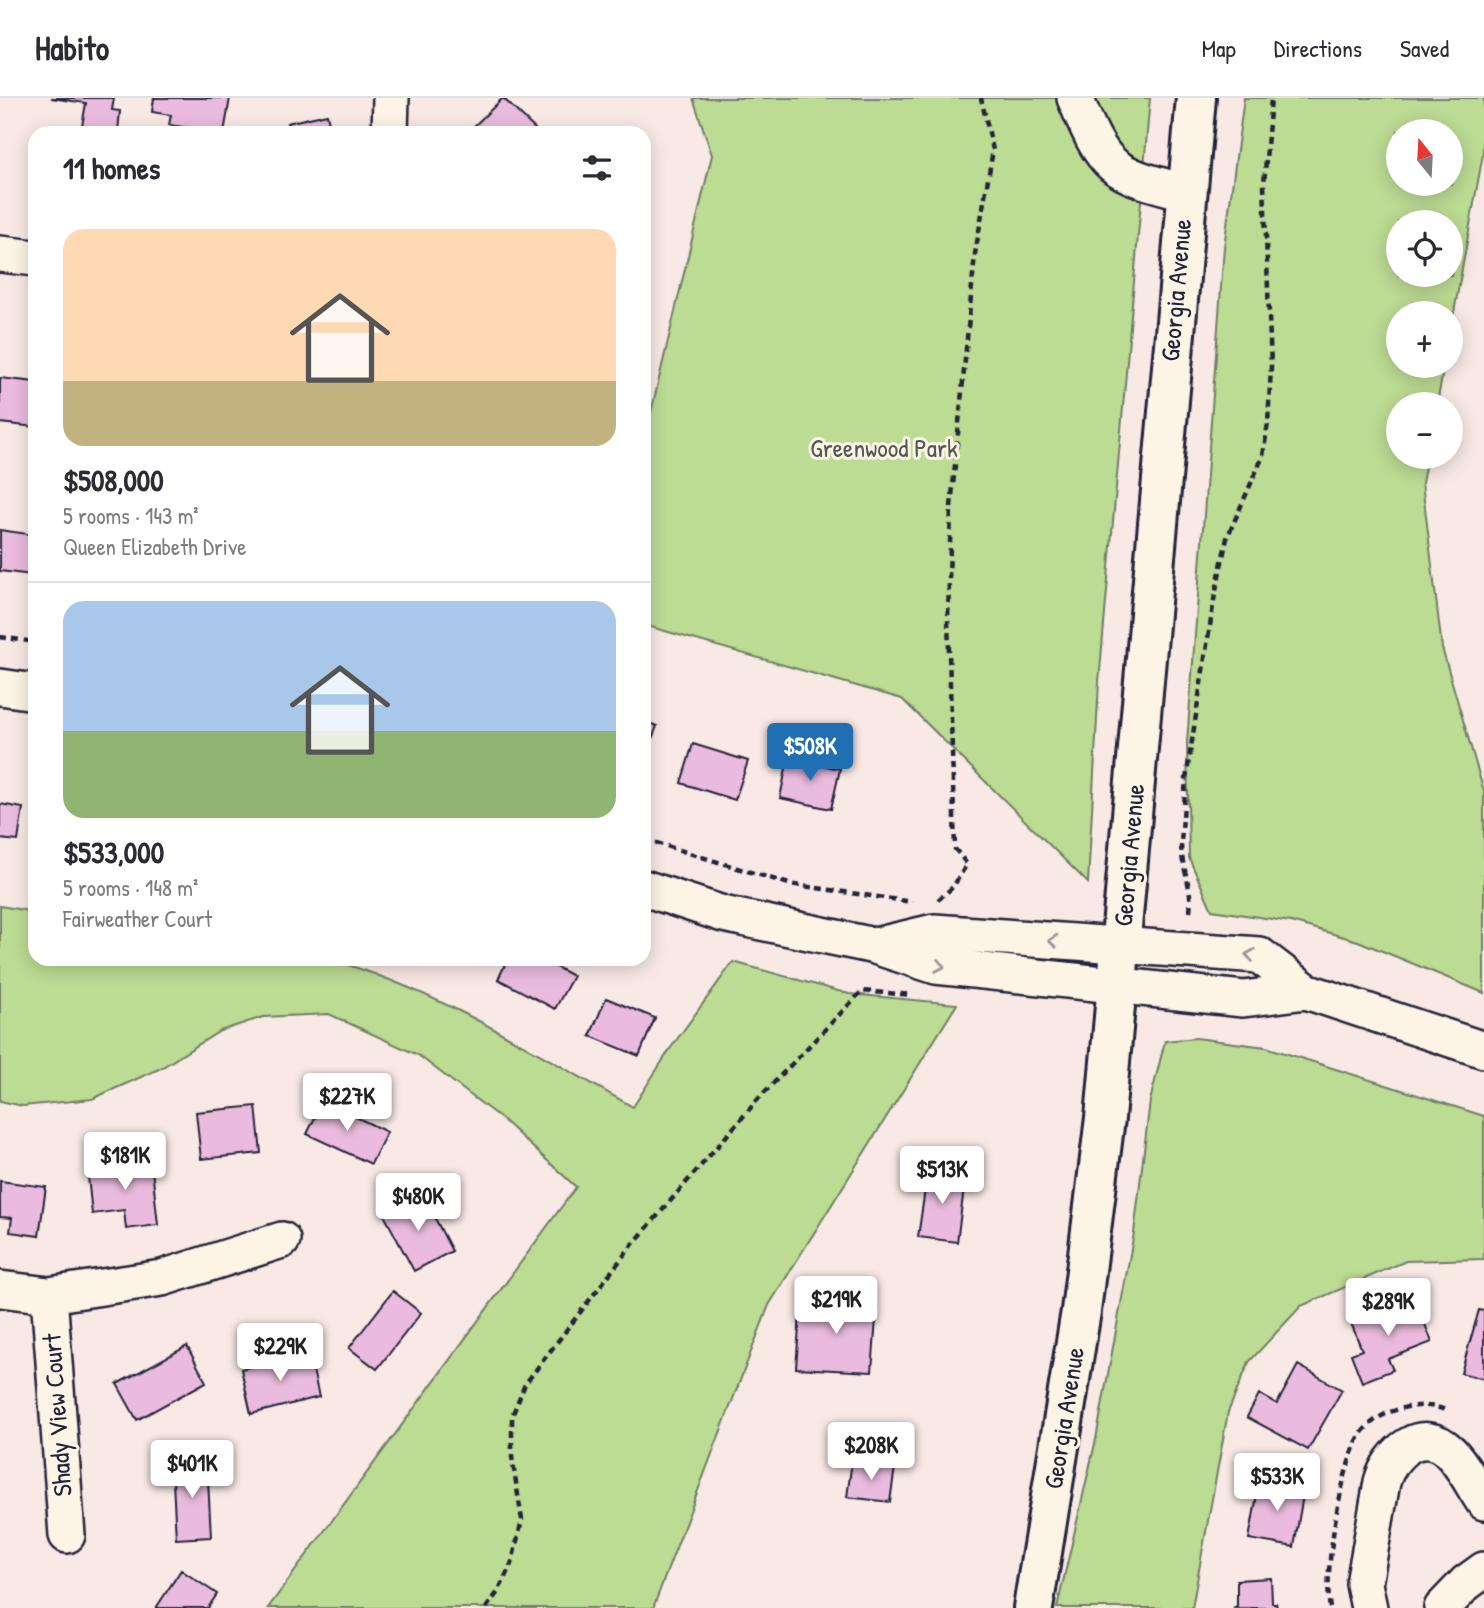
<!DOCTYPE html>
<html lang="en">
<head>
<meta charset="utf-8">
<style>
  :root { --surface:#fff; --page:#f2f2f3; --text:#2b2b33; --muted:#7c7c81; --line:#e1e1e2; --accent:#1f6fb2 }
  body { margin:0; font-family:"Patrick Hand",sans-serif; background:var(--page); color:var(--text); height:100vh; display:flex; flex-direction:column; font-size:26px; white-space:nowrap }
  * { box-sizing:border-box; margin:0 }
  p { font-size:23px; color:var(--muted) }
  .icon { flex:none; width:38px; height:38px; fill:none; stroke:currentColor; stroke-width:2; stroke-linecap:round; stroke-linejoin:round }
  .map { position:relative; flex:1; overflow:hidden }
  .sheet { position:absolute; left:28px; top:28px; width:623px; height:840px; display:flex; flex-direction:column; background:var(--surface); border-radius:21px; box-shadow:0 4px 18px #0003 }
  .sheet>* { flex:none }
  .needle { width:46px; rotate:342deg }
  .buttons { position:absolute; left:1386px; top:21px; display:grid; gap:14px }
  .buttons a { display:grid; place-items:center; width:77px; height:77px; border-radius:50%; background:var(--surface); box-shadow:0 4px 18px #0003; font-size:35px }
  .price { position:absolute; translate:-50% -60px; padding:0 16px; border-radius:7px; background:#fff; color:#222; font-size:23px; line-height:46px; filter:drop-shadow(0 2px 4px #0008) }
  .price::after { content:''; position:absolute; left:50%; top:42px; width:21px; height:16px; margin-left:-10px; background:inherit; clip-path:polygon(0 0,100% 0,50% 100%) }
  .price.on { background:var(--accent); color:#fff }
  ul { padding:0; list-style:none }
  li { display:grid; align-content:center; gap:14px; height:371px; padding:0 35px }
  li+li { border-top:2px solid var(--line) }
  li span { display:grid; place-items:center; height:217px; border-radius:21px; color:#555 }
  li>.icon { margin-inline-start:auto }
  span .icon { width:126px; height:126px; fill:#fffc; stroke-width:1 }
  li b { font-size:30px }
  h2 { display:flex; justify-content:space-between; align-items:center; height:84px; padding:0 35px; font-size:30px }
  header { display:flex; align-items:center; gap:42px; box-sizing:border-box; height:98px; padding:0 35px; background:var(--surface); border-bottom:2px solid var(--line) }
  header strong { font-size:33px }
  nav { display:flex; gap:38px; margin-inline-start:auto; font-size:24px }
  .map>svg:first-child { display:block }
  .green { fill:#bcdb93; stroke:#6f7e67; stroke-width:2; fill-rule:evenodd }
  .building { fill:#eabbde; stroke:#22223b; stroke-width:2 }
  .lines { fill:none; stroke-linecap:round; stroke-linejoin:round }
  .minor-casing { stroke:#22223b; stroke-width:40 }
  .major-casing { stroke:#22223b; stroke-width:44 }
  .path { stroke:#22223b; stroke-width:4.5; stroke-dasharray:7 5; stroke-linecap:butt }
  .minor { stroke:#fcf5e5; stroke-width:35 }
  .major { stroke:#fcf5e5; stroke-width:38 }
  .oneway { stroke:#9a9698 }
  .labels { text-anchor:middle; stroke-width:6; stroke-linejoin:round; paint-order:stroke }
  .street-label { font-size:26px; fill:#22223b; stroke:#fcf5e5 }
  .park-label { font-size:26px; fill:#505a55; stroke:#fcf5e5 }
</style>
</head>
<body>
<header>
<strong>Habito</strong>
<nav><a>Map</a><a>Directions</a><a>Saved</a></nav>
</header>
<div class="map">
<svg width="1484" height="1510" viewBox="0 0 1484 1510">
  <rect width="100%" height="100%" fill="#f8e9e4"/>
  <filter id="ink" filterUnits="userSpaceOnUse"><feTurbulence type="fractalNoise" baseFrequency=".0143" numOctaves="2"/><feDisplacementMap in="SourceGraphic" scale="14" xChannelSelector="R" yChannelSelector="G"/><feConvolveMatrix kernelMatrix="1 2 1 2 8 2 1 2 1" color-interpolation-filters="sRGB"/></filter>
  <g filter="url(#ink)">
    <!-- green -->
    <path class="green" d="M693 0H1150L1099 584 1088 785 902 601 644 527V344L712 57Z
      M1244 0H1484L1483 56 1451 231V215H1398V268H1444L1437 306H1398V359H1427L1422 385 1442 550 1484 694V895L1358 843 1291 824 1212 812 1189 760 1187 644 1224 149ZM1451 33V86H1398V33ZM1451 124V177H1398V124Z
      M0 808 35 814V861H328C436 891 536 955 633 1009L670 951 733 864 849 896 957 906 769 1207 653 1510H268L576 1089 503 1022 418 957 329 916 263 919 220 933 161 970 92 1001 23 1008 0 1003Z
      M1196 940 1266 949 1484 1018V1161L1406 1163 1301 1208 1249 1264 1228 1314 1192 1510H1057L1096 1341 1134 1135 1150 1003 1165 943Z"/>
    <!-- building -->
    <path class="building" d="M51 0H114L112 12 120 13 118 33 82 28 86 5Z
      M154 0H230L224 35 169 27 171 17 152 14Z
      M503 0 539 35H467Z
      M327 16 331 35H255L288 28 287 25Z
      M0 280 35 284V329L0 325Z
      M0 432 35 437 32 477 0 473Z
      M644 623 657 628 644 662Z
      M693 646 748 663 735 702 681 685Z
      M788 660 840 671 831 711 780 700Z
      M0 706 23 710 18 743 0 741Z
      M508 861H541L573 878 555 911 498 881Z
      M606 900 655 920 639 958 590 938Z
      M323 1003 387 1034 371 1066 307 1036Z
      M256 1008 261 1055 201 1061 196 1014Z
      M151 1062 158 1127 126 1131 124 1112 92 1116 87 1069Z
      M928 1071 966 1076 957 1144 918 1139Z
      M0 1083 46 1089 39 1138 10 1134 12 1120 0 1119Z
      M423 1097 452 1153 414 1173 384 1117Z
      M393 1193 421 1215 377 1271 349 1250Z
      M1415 1201 1432 1244 1388 1261 1393 1272 1362 1284 1351 1256 1362 1252 1351 1225Z
      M801 1202 877 1207 872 1274 796 1270Z
      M1479 1212 1484 1213V1281L1461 1275Z
      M187 1248 206 1284 137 1322 117 1286Z
      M309 1254 319 1299 251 1316 241 1271Z
      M1298 1267 1342 1292 1308 1352 1247 1319 1259 1296 1277 1306Z
      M207 1362 211 1439 176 1441 172 1364Z
      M852 1363 895 1369 890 1404 847 1399Z
      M1274 1381 1305 1386 1294 1449 1249 1441 1259 1386 1273 1388Z
      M181 1472 217 1496 208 1510H156Z
      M1271 1480 1272 1505H1276L1277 1510H1233L1237 1508V1482Z"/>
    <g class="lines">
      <!-- minor casing -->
      <g class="minor-casing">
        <path id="minor" d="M1075 0C1106 73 1109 74 1185 94
          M390 35 391 0
          M0 156 35 160
          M0 589 35 594
          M644 790 723 816 875 848 936 868 1243 901 1306 893
          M875 848 934 834 1259 857 1306 893 1484 952
          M0 1191 49 1197 162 1180 282 1142
          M49 1197 67 1437
          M1369 1510 1364 1486 1382 1384C1390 1355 1422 1326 1450 1354 1464 1368 1473 1388 1484 1404
          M1442 1510 1466 1485 1484 1472"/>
      </g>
      <!-- major casing -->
      <g class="major-casing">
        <path id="major" d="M1033 1510 1081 1213 1105 1020 1196 0"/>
      </g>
      <!-- path -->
      <path class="path" d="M0 539 35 544
        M644 741 789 786 912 804
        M938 802 953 789 967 766 955 751 948 521 951 409 975 156 993 52 981 0
        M1190 813C1193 789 1181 770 1181 745L1186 681 1214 502 1227 440 1263 358 1268 325 1271 269 1264 86 1271 0
        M486 1510 498 1494 512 1464 522 1422 512 1359V1318L525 1286 628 1152 760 999 862 893 912 897
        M1330 1510C1323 1475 1341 1373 1358 1341 1373 1312 1420 1300 1448 1313"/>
      <!-- minor -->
      <use href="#minor" class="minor"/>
      <!-- major -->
      <use href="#major" class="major"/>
    </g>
    <!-- one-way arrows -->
    <defs><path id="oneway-chevron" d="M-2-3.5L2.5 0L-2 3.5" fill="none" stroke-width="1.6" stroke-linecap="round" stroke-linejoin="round" transform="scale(1.75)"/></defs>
    <g class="oneway">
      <use href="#oneway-chevron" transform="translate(1053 843) rotate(-176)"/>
      <use href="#oneway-chevron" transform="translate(1250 857) rotate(-171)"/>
      <use href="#oneway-chevron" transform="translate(940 868) rotate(10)"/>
    </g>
  </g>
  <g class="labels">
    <!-- street labels -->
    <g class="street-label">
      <text transform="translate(1176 192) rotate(-85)" y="9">Georgia Avenue</text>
      <text transform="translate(1129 757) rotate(-85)" y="9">Georgia Avenue</text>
      <text transform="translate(57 1317) rotate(-94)" y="9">Shady View Court</text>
      <text transform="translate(1064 1320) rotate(-81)" y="9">Georgia Avenue</text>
    </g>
    <!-- park labels -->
    <g class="park-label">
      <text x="884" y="359">Greenwood Park</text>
    </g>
  </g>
</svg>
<div class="buttons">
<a><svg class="needle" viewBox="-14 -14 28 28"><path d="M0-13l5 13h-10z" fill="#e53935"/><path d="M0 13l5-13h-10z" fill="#7c7c81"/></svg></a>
<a><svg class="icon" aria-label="locate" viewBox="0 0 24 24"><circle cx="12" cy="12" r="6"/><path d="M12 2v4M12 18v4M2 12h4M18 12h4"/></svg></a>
<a>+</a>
<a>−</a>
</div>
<b class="price on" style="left:810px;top:685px">$508K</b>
<b class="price" style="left:347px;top:1035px">$227K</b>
<b class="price" style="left:125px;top:1094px">$181K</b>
<b class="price" style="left:942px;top:1108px">$513K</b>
<b class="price" style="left:418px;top:1135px">$480K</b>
<b class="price" style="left:836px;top:1238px">$219K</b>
<b class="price" style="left:1388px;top:1240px">$289K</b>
<b class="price" style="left:280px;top:1285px">$229K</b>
<b class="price" style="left:871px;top:1384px">$208K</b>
<b class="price" style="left:192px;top:1402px">$401K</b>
<b class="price" style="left:1277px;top:1415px">$533K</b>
<section class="sheet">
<h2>11 homes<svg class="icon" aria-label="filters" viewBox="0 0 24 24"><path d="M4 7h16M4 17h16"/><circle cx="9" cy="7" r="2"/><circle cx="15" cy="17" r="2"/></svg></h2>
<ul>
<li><span style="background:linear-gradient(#ffd9b3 70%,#c2b280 0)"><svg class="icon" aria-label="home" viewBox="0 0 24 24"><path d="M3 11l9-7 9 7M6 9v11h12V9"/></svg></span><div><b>$508,000</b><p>5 rooms · 143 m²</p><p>Queen Elizabeth Drive</p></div></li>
<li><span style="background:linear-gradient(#a9c7e8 60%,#8fb573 0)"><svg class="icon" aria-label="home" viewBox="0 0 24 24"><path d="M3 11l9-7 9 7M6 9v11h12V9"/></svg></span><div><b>$533,000</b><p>5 rooms · 148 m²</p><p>Fairweather Court</p></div></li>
</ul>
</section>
</div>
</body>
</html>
